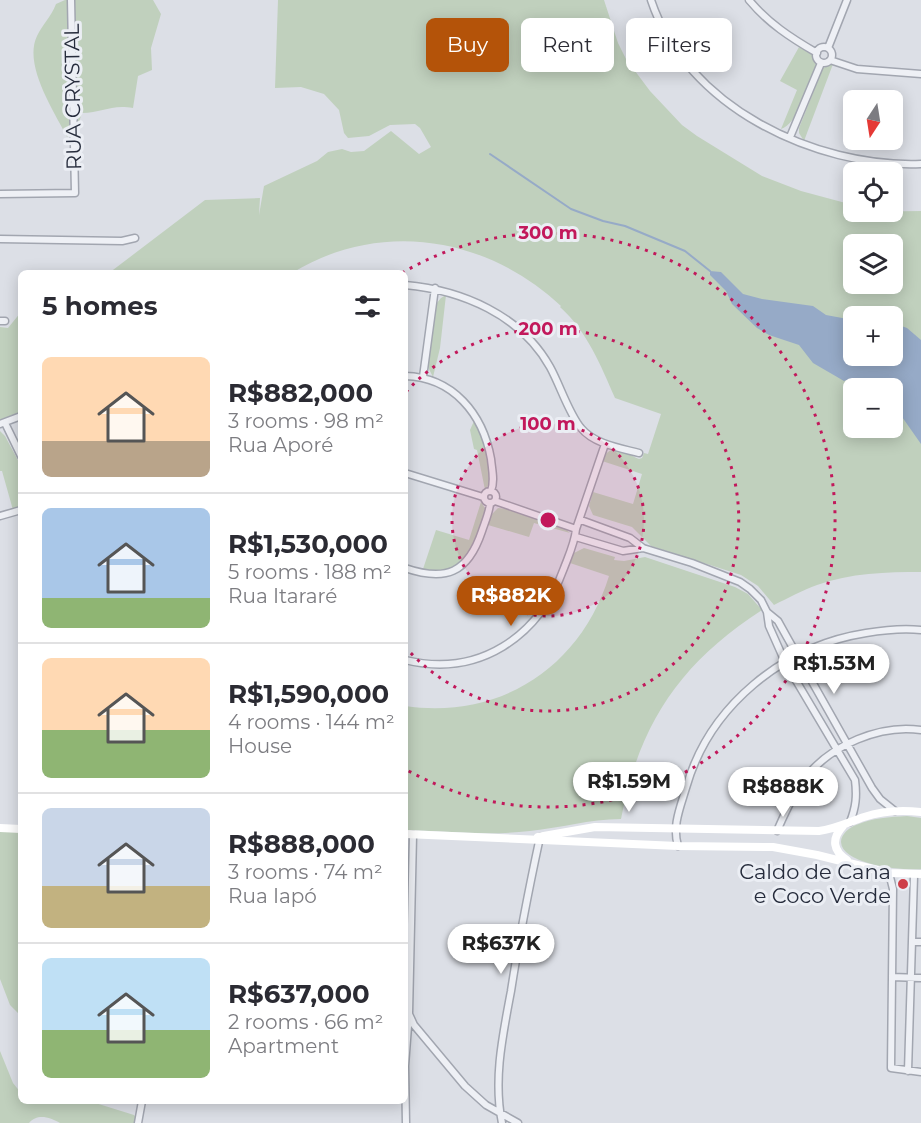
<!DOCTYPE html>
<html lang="en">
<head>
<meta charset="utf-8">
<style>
  :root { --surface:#fff; --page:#f7f7f7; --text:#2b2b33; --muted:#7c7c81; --line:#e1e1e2; --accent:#b45309 }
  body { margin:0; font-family:Montserrat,sans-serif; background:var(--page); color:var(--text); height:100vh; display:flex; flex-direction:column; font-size:22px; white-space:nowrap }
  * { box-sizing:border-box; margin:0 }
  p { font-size:20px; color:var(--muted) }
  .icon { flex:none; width:33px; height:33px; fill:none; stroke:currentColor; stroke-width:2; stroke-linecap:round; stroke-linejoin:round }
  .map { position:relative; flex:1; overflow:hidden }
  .side { position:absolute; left:18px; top:270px; width:390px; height:834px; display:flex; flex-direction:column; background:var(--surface); border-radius:9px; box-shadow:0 3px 15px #0003 }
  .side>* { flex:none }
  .top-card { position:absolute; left:426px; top:18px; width:405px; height:54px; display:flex; gap:12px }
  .needle { width:39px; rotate:192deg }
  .controls { position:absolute; left:843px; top:90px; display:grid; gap:12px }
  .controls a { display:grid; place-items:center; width:60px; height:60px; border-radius:9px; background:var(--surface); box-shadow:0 3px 15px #0003; font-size:30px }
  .price { position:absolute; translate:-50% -51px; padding:0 14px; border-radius:21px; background:#fff; color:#222; font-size:20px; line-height:39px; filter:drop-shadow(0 2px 3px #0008) }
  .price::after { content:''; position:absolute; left:50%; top:36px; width:18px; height:14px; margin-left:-9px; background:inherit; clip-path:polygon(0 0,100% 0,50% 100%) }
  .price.on { background:var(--accent); color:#fff }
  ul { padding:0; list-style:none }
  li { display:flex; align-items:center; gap:18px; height:150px; padding:0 24px }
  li+li { border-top:2px solid var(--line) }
  li span { display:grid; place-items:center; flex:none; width:168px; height:120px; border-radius:9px; color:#555 }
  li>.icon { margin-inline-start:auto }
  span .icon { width:72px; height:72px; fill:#fffc; stroke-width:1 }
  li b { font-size:26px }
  h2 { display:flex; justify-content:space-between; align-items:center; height:72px; padding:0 24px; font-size:26px }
  .pill { padding:0 21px; border-radius:9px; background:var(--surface); box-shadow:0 3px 15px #0003; font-size:21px; line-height:54px }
  .pill.on { background:var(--accent); color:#fff }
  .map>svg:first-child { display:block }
  .green { fill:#c0d0bd; fill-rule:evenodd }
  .water { fill:#96aac7 }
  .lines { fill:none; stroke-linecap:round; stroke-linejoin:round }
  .stream { stroke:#96aac7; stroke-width:2 }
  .street-casing { stroke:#a2a6b0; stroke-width:9 }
  .street { stroke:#eef0f5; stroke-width:6 }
  .secondary { stroke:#fff; stroke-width:8 }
  .ring { fill:none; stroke:#c2185b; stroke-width:3; stroke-dasharray:3 6 }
  .poi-dot { fill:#ce3e48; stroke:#ebeef4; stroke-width:2 }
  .labels { text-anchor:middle; stroke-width:6; stroke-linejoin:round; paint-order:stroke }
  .street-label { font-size:21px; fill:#262c3c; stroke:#ebeef4 }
  .poi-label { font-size:21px; fill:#262c3c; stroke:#ebeef4; text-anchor:end }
  .centre { fill:#c2185b; stroke:#ebeef4; stroke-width:3 }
  .ring-label { font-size:18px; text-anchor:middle; font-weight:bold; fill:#c2185b; stroke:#ebeef4; stroke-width:6; stroke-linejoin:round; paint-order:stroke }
</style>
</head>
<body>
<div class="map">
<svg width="921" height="1123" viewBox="0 0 921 1123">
  <rect width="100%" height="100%" fill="#dcdfe6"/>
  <!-- green -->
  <path class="green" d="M65 0H153L161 14 151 48 152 70 138 76 133 108C111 104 102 113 82 113L79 122 67 137C54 111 23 65 37 36 42 25 51 17 56 4Z
    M278 0H604L618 43 626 59 650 91 682 125 697 136 762 176 801 191 853 205 854 212 921 211V572C887 572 850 573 817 585 803 590 788 598 774 605L758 586 741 575 651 546 632 527 593 515 589 506 593 492 633 504 642 474 602 461C610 440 626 454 639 459L642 458 644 453 648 454 661 414 615 398C601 366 587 331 560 307L561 306C486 236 380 219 292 273H109L205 200 260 198 259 215 264 186 317 161 328 152 342 149 351 152 364 151 391 131 419 154 431 147 420 128 415 124 390 125 369 136 348 138 344 133 339 110 324 94 301 87 275 88ZM854 244H892V284H854ZM854 316H892V356H854ZM854 388H892V428H854Z
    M799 47 814 56 816 65C812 82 797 125 781 129L797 90 780 81Z
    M833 64 804 141 799 133V128L823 68Z
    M446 295 440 348 433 377 428 367 436 304 441 298Z
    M21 312V413L0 420V327L8 328Z
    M474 421C482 437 498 475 485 490L477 450 474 449 470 430Z
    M0 431 5 436 21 466V508L13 510 2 471H0Z
    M481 502 485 508V513C475 546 465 578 423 569L436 530 469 540Z
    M498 508 508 509 563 527 570 533 534 523 529 537 488 525 492 514Z
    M584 548 615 557 614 560 624 561 645 557 735 587 748 594 762 610C680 663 639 724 621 819 589 819 561 828 530 831 488 836 446 831 405 830V706C500 720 581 667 609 576L570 563 574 553Z
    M907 816 921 818V869C904 871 842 865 841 842 841 834 850 827 856 825 872 818 890 817 907 816Z
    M0 828 21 829V1016L10 1005 0 979Z
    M0 1051 13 1083 21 1093V1101H89L134 1115 140 1123H60C50 1117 37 1113 29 1123H0Z"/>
  <!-- water -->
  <path class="water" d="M710 271 721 272 743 294 762 299 813 306 826 315 853 320 854 356H892L893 323 907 328 921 340V444L893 404 892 388C888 388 881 390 877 388 865 384 858 376 844 381L813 363 799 345 769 335 757 328 732 304 726 291 710 275Z"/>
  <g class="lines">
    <!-- stream -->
    <path class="stream" d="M490 154 571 209 603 221 625 226 685 251 710 271"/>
    <!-- street casing -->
    <g class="street-casing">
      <path id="street" d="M651 0C686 106 814 168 921 164
        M749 0C768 23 791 38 817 53
        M816 55a8 8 0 1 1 16 0a8 8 0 1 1-16 0Z
        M828 48 847 0
        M830 60 857 69 921 74
        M790 137 821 63
        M0 194 75 193 71 0
        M0 239 122 241 135 238
        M405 285C462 290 521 315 550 367 560 385 569 414 581 428 594 444 620 448 639 453
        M0 321H5
        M405 376C453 377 483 414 491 459 492 470 495 481 491 491
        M423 377 435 288
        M5 423 21 456
        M0 424 21 416
        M405 473 483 497
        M484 497a6 6 0 1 1 12 0a6 6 0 1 1-12 0Z
        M495 501 576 529
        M0 516 21 510
        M581 520 630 538 643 548 692 563 740 582 750 589 761 600 767 612 769 626 785 662 855 780C857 796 856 807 850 822
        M576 537 623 551 643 548
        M405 568C446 582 468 573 482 531 485 522 489 513 490 504
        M767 612 778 621 788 639 872 788 880 799 895 811
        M405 660C479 678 539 637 564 568 569 555 575 542 576 529L605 444
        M777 831C785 813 793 794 805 778 831 745 880 724 921 730
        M678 846C672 826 680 808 686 788 709 706 783 646 866 633 884 630 903 628 921 630
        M889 873 893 889 891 1068 921 1072
        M912 942H921
        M892 977 921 978
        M409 1014 414 1025 465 1086 486 1105 518 1123
        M908 1071 914 876
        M138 1123 142 1101
        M406 1123 405 1066 409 1013 413 835
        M502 1123C493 1079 503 1034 511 991 519 939 529 888 540 837"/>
    </g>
    <!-- street -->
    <use href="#street" class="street"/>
    <!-- secondary -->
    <path class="secondary" d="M843 826C831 839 833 851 847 860
      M0 828 21 829
      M405 834 678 846 773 847 817 855 889 873 921 874
      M538 837 595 827 819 831C835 829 849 822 864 817 882 811 902 810 921 812"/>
  </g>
  <!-- distance rings -->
  <circle cx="548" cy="520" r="96" fill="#c2185b" fill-opacity=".12"/>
  <g class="ring">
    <circle cx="548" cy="520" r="96"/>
    <path d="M406 392A191 191 0 1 1 406 648"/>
    <path d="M402 273A287 287 0 1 1 407 770"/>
  </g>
  <!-- markers -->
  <circle class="poi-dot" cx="903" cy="884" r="6"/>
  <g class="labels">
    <!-- street labels -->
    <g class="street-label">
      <text transform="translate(73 97) rotate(-91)" y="7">RUA CRYSTAL</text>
    </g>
    <!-- poi labels -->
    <g class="poi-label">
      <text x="891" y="879">Caldo de Cana<tspan x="891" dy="24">e Coco Verde</tspan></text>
    </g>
  </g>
  <circle cx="548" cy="520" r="9" class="centre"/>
  <g class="ring-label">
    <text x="548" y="239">300 m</text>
    <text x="548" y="335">200 m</text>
    <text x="548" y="430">100 m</text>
  </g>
</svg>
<div class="controls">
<a><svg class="needle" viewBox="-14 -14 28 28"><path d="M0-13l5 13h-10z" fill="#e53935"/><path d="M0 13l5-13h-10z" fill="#7c7c81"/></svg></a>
<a><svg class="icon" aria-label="locate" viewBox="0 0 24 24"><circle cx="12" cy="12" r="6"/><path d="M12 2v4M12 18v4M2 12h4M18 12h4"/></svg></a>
<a><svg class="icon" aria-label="layers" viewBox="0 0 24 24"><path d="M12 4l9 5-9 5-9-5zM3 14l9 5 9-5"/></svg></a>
<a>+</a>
<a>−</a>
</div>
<b class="price on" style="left:511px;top:627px">R$882K</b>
<b class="price" style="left:834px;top:695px">R$1.53M</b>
<b class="price" style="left:629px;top:813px">R$1.59M</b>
<b class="price" style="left:783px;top:818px">R$888K</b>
<b class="price" style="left:501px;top:975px">R$637K</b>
<div class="top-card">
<a class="pill on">Buy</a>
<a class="pill">Rent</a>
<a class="pill">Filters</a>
</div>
<section class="side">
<h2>5 homes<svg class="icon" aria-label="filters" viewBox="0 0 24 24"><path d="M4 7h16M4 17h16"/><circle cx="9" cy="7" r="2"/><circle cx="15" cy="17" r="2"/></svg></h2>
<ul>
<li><span style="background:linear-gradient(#ffd9b3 70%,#b9a48a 0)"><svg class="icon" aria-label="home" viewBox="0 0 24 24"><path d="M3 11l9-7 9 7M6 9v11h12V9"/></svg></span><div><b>R$882,000</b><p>3 rooms · 98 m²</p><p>Rua Aporé</p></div></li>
<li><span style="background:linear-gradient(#a9c7e8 75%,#8fb573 0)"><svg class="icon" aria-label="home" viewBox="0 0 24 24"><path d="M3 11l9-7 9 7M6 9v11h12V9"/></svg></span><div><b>R$1,530,000</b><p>5 rooms · 188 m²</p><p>Rua Itararé</p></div></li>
<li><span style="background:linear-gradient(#ffd9b3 60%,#8fb573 0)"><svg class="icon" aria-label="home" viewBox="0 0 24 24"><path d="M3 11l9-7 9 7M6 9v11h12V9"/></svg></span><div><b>R$1,590,000</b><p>4 rooms · 144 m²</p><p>House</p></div></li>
<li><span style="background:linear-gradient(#c9d6e8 65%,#c2b280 0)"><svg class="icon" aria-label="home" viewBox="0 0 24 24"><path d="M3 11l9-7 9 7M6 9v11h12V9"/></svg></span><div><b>R$888,000</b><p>3 rooms · 74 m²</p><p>Rua Iapó</p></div></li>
<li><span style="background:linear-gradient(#bfe0f5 60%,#8fb573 0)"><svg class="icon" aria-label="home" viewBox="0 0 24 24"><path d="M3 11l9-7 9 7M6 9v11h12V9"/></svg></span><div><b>R$637,000</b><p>2 rooms · 66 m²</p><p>Apartment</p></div></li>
</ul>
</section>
</div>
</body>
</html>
